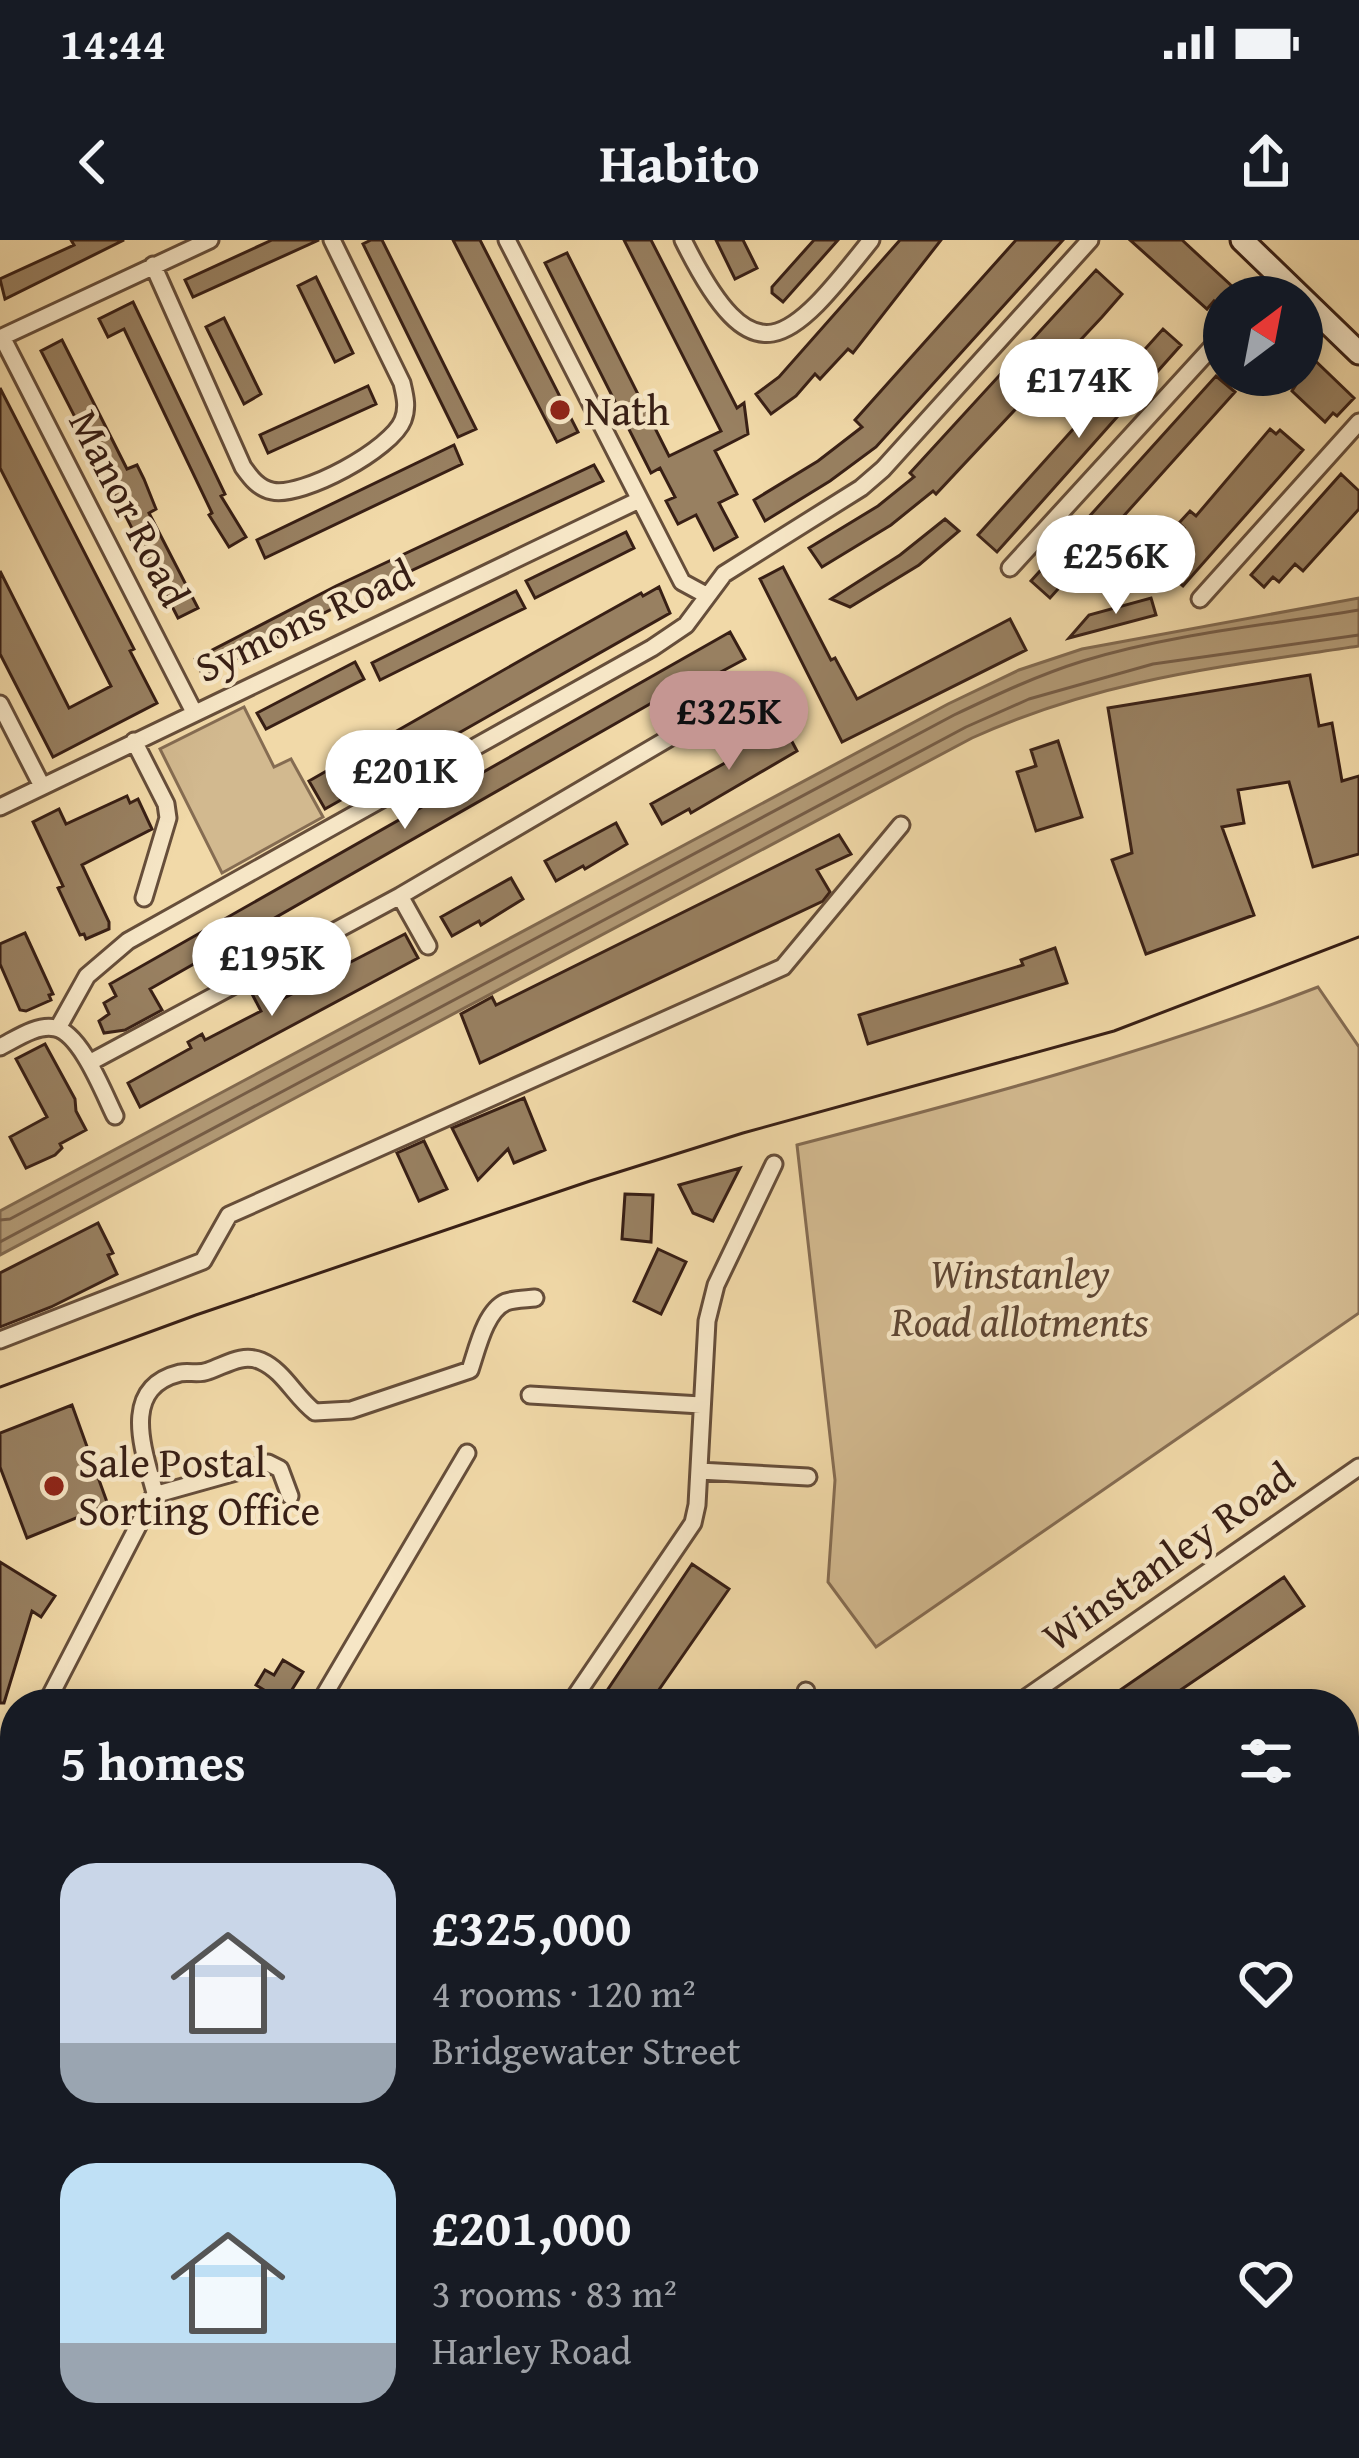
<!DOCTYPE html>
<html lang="en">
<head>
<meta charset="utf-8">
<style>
  :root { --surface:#171b24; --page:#20242c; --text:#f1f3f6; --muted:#9ea1a6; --accent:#c59692 }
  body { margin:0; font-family:"Gentium Book Plus",serif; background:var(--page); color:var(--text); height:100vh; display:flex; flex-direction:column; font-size:45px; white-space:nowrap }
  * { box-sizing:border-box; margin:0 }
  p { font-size:39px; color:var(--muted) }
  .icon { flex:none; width:66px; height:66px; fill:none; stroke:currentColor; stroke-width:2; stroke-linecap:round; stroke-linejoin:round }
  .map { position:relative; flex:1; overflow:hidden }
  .side { position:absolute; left:0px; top:1449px; width:1359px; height:771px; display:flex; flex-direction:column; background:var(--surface); border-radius:48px 48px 0 0; box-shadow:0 6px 30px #0003 }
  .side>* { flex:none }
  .needle { width:78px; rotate:32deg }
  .fabs { position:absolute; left:1203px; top:36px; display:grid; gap:24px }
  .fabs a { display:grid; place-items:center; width:120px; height:120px; border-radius:50%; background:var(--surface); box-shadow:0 6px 30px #0003; font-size:60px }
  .price { position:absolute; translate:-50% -102px; padding:0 27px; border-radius:42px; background:#fff; color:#222; font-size:39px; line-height:78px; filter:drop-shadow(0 3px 6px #0008) }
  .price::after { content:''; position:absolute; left:50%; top:72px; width:36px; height:27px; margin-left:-18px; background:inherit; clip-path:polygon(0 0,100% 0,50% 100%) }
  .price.current { background:var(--accent); color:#111 }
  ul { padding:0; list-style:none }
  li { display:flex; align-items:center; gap:36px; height:300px; padding:0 60px }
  li span { display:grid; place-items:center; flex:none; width:336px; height:240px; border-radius:36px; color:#555 }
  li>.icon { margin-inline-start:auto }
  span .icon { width:144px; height:144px; fill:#fffc; stroke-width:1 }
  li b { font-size:51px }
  h2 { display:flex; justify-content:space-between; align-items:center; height:144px; padding:0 60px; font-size:51px }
  .status { display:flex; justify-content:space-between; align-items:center; height:84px; padding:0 60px; background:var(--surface); direction:ltr }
  .status svg { height:33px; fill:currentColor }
  header { display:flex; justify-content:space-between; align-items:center; height:156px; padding:0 60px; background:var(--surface); font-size:54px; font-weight:700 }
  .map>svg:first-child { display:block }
  .green { fill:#d2b98f; stroke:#856c52; stroke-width:3 }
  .water { fill:#b29a76; stroke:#81694f; stroke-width:3 }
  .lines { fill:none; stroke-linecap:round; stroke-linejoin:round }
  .shore { stroke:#755c46; stroke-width:3 }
  .building { fill:#988061; stroke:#381f15; stroke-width:3 }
  .minor-casing { stroke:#664e3a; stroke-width:21 }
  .tertiary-casing { stroke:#664e3a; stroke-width:24 }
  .secondary-casing { stroke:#381f15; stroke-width:27 }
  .minor { stroke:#f6e6c6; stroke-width:15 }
  .tertiary { stroke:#f6e6c6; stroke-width:18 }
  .secondary { stroke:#f6e6c6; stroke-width:21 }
  .tram { stroke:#381f15; stroke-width:3 }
  .poi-dot { fill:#8f2418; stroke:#f6e6c6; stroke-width:4.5 }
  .labels { text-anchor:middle; stroke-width:9; stroke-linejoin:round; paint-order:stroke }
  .poi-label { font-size:42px; fill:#381f15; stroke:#f6e6c6; text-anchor:start }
  .street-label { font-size:42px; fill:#381f15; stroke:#f6e6c6 }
  .park-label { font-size:42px; font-style:italic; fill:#5e4634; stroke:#f6e6c6 }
</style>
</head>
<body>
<div class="status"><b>14:44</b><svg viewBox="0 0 49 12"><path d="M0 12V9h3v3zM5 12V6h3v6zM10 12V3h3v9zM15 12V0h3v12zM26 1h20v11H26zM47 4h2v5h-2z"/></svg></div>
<header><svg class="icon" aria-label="back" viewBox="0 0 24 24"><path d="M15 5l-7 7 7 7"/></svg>Habito<svg class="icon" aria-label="share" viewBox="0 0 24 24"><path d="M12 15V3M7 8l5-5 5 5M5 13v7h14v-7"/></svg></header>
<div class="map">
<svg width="1359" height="2218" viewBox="0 0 1359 2218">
  <rect width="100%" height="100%" fill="#f1d9a8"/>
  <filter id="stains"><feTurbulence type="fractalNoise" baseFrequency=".00167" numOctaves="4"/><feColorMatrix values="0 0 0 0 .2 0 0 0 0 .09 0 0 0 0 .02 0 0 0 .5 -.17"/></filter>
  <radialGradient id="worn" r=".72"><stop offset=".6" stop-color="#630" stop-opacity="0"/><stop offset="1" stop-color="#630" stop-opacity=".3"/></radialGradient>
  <!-- green -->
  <path class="green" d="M244 467 274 527 291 519 323 577 222 633 160 509Z
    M1318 747 1359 807V1073L876 1407 828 1342 835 1240 797 905C974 859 1148 813 1318 747Z
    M1344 2128 1359 2147V2218H829L831 2205H1344Z
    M488 2205H617L630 2218H480Z"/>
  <!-- water -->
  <path class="water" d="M1359 358V406C1220 427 1102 439 972 498L0 1015V971L948 464 1019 430 1082 409Z"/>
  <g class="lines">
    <!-- shore -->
    <path class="shore" d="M0 980 10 979 954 475C996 455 1038 435 1083 421 1171 394 1268 385 1359 370
      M0 1002 966 487 1029 459 1153 424 1359 395"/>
  </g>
  <!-- building -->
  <path class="building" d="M71 0H124L5 59 0 39 74 5Z
    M272 0H319L193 57 185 40Z
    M371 0H382L476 189 458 197 363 4Z
    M453 0H480L578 192 557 202Z
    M624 0H651L737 168 744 163 748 194 715 211 737 254 719 263 737 297 714 310 696 275 678 284 666 261 675 257 660 228 651 233 545 23 567 13 669 216 721 191Z
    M716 0H743L757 28 735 39Z
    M814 0H838L783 62 772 53V47Z
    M900 0H941L853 113 848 109 820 139 815 134 796 156 771 174 756 154 779 137Z
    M1016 0H1063L876 207 830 241 765 281 754 260 818 221 862 187 855 180Z
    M1130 0H1182L1234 48 1218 65 1214 61 1207 69Z
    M1096 30 1122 54 1102 77 936 254 933 251 891 285 822 327 809 308 878 266 914 237 910 233Z
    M316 37 353 113 335 122 298 46Z
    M133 62 225 254 221 256 246 297 229 307 209 275 212 273 124 89 108 97 99 79Z
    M224 78 261 154 244 164 206 87Z
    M1163 89 1181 105 997 312 978 295Z
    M62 100 127 229 137 225 144 239 156 269 149 273 198 368 178 378 41 111Z
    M1302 108 1354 158 1337 176 1333 173 1325 182 1292 151 1302 135Z
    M1216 136 1235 152 1050 358 1031 341Z
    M368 146 376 164 268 213 260 195Z
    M0 148 134 409 130 411 157 463 53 517 0 414V331L69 468 111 446 0 228Z
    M1270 189 1276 194 1280 190 1303 210 1183 346 1163 329 1166 325 1158 318 1184 288 1179 283 1190 271 1196 276Z
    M454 205 462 224 265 318 257 300Z
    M594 225 603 241 353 358 203 436 195 419 336 346Z
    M1341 234 1359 251V269L1303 331 1295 324 1279 342 1273 337 1264 347 1251 335Z
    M945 279 959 291 919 325 850 367 831 359 900 315Z
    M626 292 634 308 535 358 526 341Z
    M783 327 831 420 835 418 857 459 1010 379 1026 410 842 502 760 339Z
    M659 347 670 373 325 569 309 541 537 411 641 353 643 356Z
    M516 351 525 368 380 440 372 423Z
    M1151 358 1156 375 1069 398 1089 375Z
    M730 392 745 419 702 442 699 436 150 749 162 770 125 790 104 793 99 781 109 774 104 763 116 756 110 744Z
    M355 422 364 439 266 489 257 473Z
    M1310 435 1319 486 1332 483 1342 541 1359 536V614L1313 627 1289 542 1238 550 1244 583 1222 587 1254 675 1146 714 1112 620 1132 613 1108 468Z
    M781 481 797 511 691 573 689 569 662 584 651 564 734 518 729 509Z
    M1058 501 1082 577 1036 591 1017 532 1036 526 1031 510Z
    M127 556 130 563 138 559 152 589 82 625 109 682V689L86 699 84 694 80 695 58 648 63 646 33 582 59 569 66 584Z
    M616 583 627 604 585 629 583 626 556 641 545 621Z
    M839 595 851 614 817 630 830 652 823 661 480 823 461 774 492 757 496 765Z
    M511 638 523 659 481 685 479 681 452 696 441 677Z
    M25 693 53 754 49 755 51 760 26 771 20 770 0 724V704Z
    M405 694 418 718 140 867 128 843 191 808 188 802 202 794 205 800 261 771 250 750 261 744 273 764 327 735 325 731 339 723 341 727Z
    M1055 708 1067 743 868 804 859 775 1023 725 1021 720Z
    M45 804 75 859 76 871 86 890 60 904 62 908 55 915 26 928 10 897 47 877 16 819Z
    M524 858 545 910 514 923 508 909 478 940 452 888Z
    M424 901 447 949 419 961 397 913Z
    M740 928 713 981 693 973 679 945Z
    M625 954 653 955 651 1002 622 999Z
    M98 983 113 1013 108 1015 117 1034 51 1067 0 1087V1033Z
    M658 1009 686 1022 661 1074 634 1061Z
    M72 1165 108 1265 27 1298 0 1227V1193Z
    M0 1322 55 1356 41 1377 32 1371 4 1463H0Z
    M692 1324 729 1349 649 1464H598Z
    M1284 1337 1304 1366 1160 1464H1100Z
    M283 1420 303 1432 283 1464H256L264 1450 256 1445 265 1430 274 1435Z
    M0 1532 15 1537V1694L0 1689Z"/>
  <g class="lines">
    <!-- minor casing -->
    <g class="minor-casing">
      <path id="minor" d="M507 0 682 342 706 355
        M683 0C754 143 788 105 871 0
        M153 25 243 227C251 238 258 248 272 251 302 258 392 209 403 180 408 167 405 156 402 143L332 0
        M1257 57 1278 34
        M2 97 194 472
        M0 98 210 0
        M1010 328 1224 94
        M1200 359 1359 182
        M0 464 42 546
        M134 501 166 564 168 578 144 658
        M0 567 639 260
        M400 656 428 706
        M58 788 87 736 128 701 652 408 686 385 724 334 861 248 883 229 1090 0
        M0 807C16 799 37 784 55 788 81 793 104 854 115 876
        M89 823 400 656 693 484
        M0 1100 203 1021 229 975 783 727 901 585
        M530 1155 701 1165
        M699 1231 808 1237
        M154 1255 268 1223 280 1229 290 1256
        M806 1451 807 1464
        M46 1464 155 1253C144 1211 119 1148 180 1133 190 1131 198 1135 208 1131 226 1125 242 1113 261 1121 284 1131 295 1157 315 1172L351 1170 470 1130C477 1110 485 1071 506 1062 513 1059 527 1059 535 1058
        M319 1464 467 1213
        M570 1464 693 1283 697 1265 707 1081 716 1045 774 924
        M1017 1464 1359 1227
        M1352 1521 1359 1535
        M1344 1689 1359 1681
        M1344 2009 1359 2001
        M638 2205 652 2218
        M125 2218 130 2205"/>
    </g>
    <!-- tertiary casing -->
    <g class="tertiary-casing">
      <path id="tertiary" d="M0 1517 15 1522
        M0 1875 15 1839
        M1344 2092 1359 2111"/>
    </g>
    <!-- secondary casing -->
    <g class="secondary-casing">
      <path id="secondary" d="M1242 0 1359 113
        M0 2167 15 2193
        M22 2205 30 2218"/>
    </g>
    <!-- minor -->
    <use href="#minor" class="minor"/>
    <!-- tertiary -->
    <use href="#tertiary" class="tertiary"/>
    <!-- secondary -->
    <use href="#secondary" class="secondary"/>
    <!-- tram -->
    <path class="tram" d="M0 1147 196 1075 590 941 743 893 1114 791 1359 697"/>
  </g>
  <!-- markers -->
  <g class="poi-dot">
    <circle cx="560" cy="170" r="12"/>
    <circle cx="54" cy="1246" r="12"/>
  </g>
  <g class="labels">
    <!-- poi labels -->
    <g class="poi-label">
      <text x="584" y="185">Nath</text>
      <text x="78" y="1237">Sale Postal<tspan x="78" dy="48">Sorting Office</tspan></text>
    </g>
    <!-- street labels -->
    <g class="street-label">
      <text transform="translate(130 268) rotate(63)" y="15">Manor Road</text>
      <text transform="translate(304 380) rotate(-25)" y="15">Symons Road</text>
      <text transform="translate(1168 1316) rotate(-35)" y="15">Winstanley Road</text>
    </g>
    <!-- park labels -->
    <g class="park-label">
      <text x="1020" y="1048">Winstanley<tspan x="1020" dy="48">Road allotments</tspan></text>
    </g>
  </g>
  <rect width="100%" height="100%" filter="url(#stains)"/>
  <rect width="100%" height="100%" fill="url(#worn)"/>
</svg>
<div class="fabs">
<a><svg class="needle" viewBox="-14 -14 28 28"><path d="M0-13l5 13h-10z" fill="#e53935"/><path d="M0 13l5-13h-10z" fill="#9ea1a6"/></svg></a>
</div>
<b class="price" style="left:1079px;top:201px">£174K</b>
<b class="price" style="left:1116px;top:377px">£256K</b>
<b class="price current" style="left:729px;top:533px">£325K</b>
<b class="price" style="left:405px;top:592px">£201K</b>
<b class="price" style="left:272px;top:779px">£195K</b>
<section class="side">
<h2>5 homes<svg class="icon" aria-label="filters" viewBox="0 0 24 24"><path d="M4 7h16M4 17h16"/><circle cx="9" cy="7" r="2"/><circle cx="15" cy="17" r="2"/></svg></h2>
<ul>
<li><span style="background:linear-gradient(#c9d6e8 75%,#9aa5b1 0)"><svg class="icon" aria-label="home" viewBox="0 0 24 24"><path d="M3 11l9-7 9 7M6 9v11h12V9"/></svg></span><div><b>£325,000</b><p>4 rooms · 120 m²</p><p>Bridgewater Street</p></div><svg class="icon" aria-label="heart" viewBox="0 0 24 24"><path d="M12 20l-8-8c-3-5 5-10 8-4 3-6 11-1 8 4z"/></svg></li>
<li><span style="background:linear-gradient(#bfe0f5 75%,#9aa5b1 0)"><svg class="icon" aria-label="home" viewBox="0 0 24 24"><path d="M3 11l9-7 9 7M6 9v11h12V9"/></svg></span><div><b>£201,000</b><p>3 rooms · 83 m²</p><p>Harley Road</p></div><svg class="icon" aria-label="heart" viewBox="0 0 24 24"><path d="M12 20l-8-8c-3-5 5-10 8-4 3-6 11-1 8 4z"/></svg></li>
</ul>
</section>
</div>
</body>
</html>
